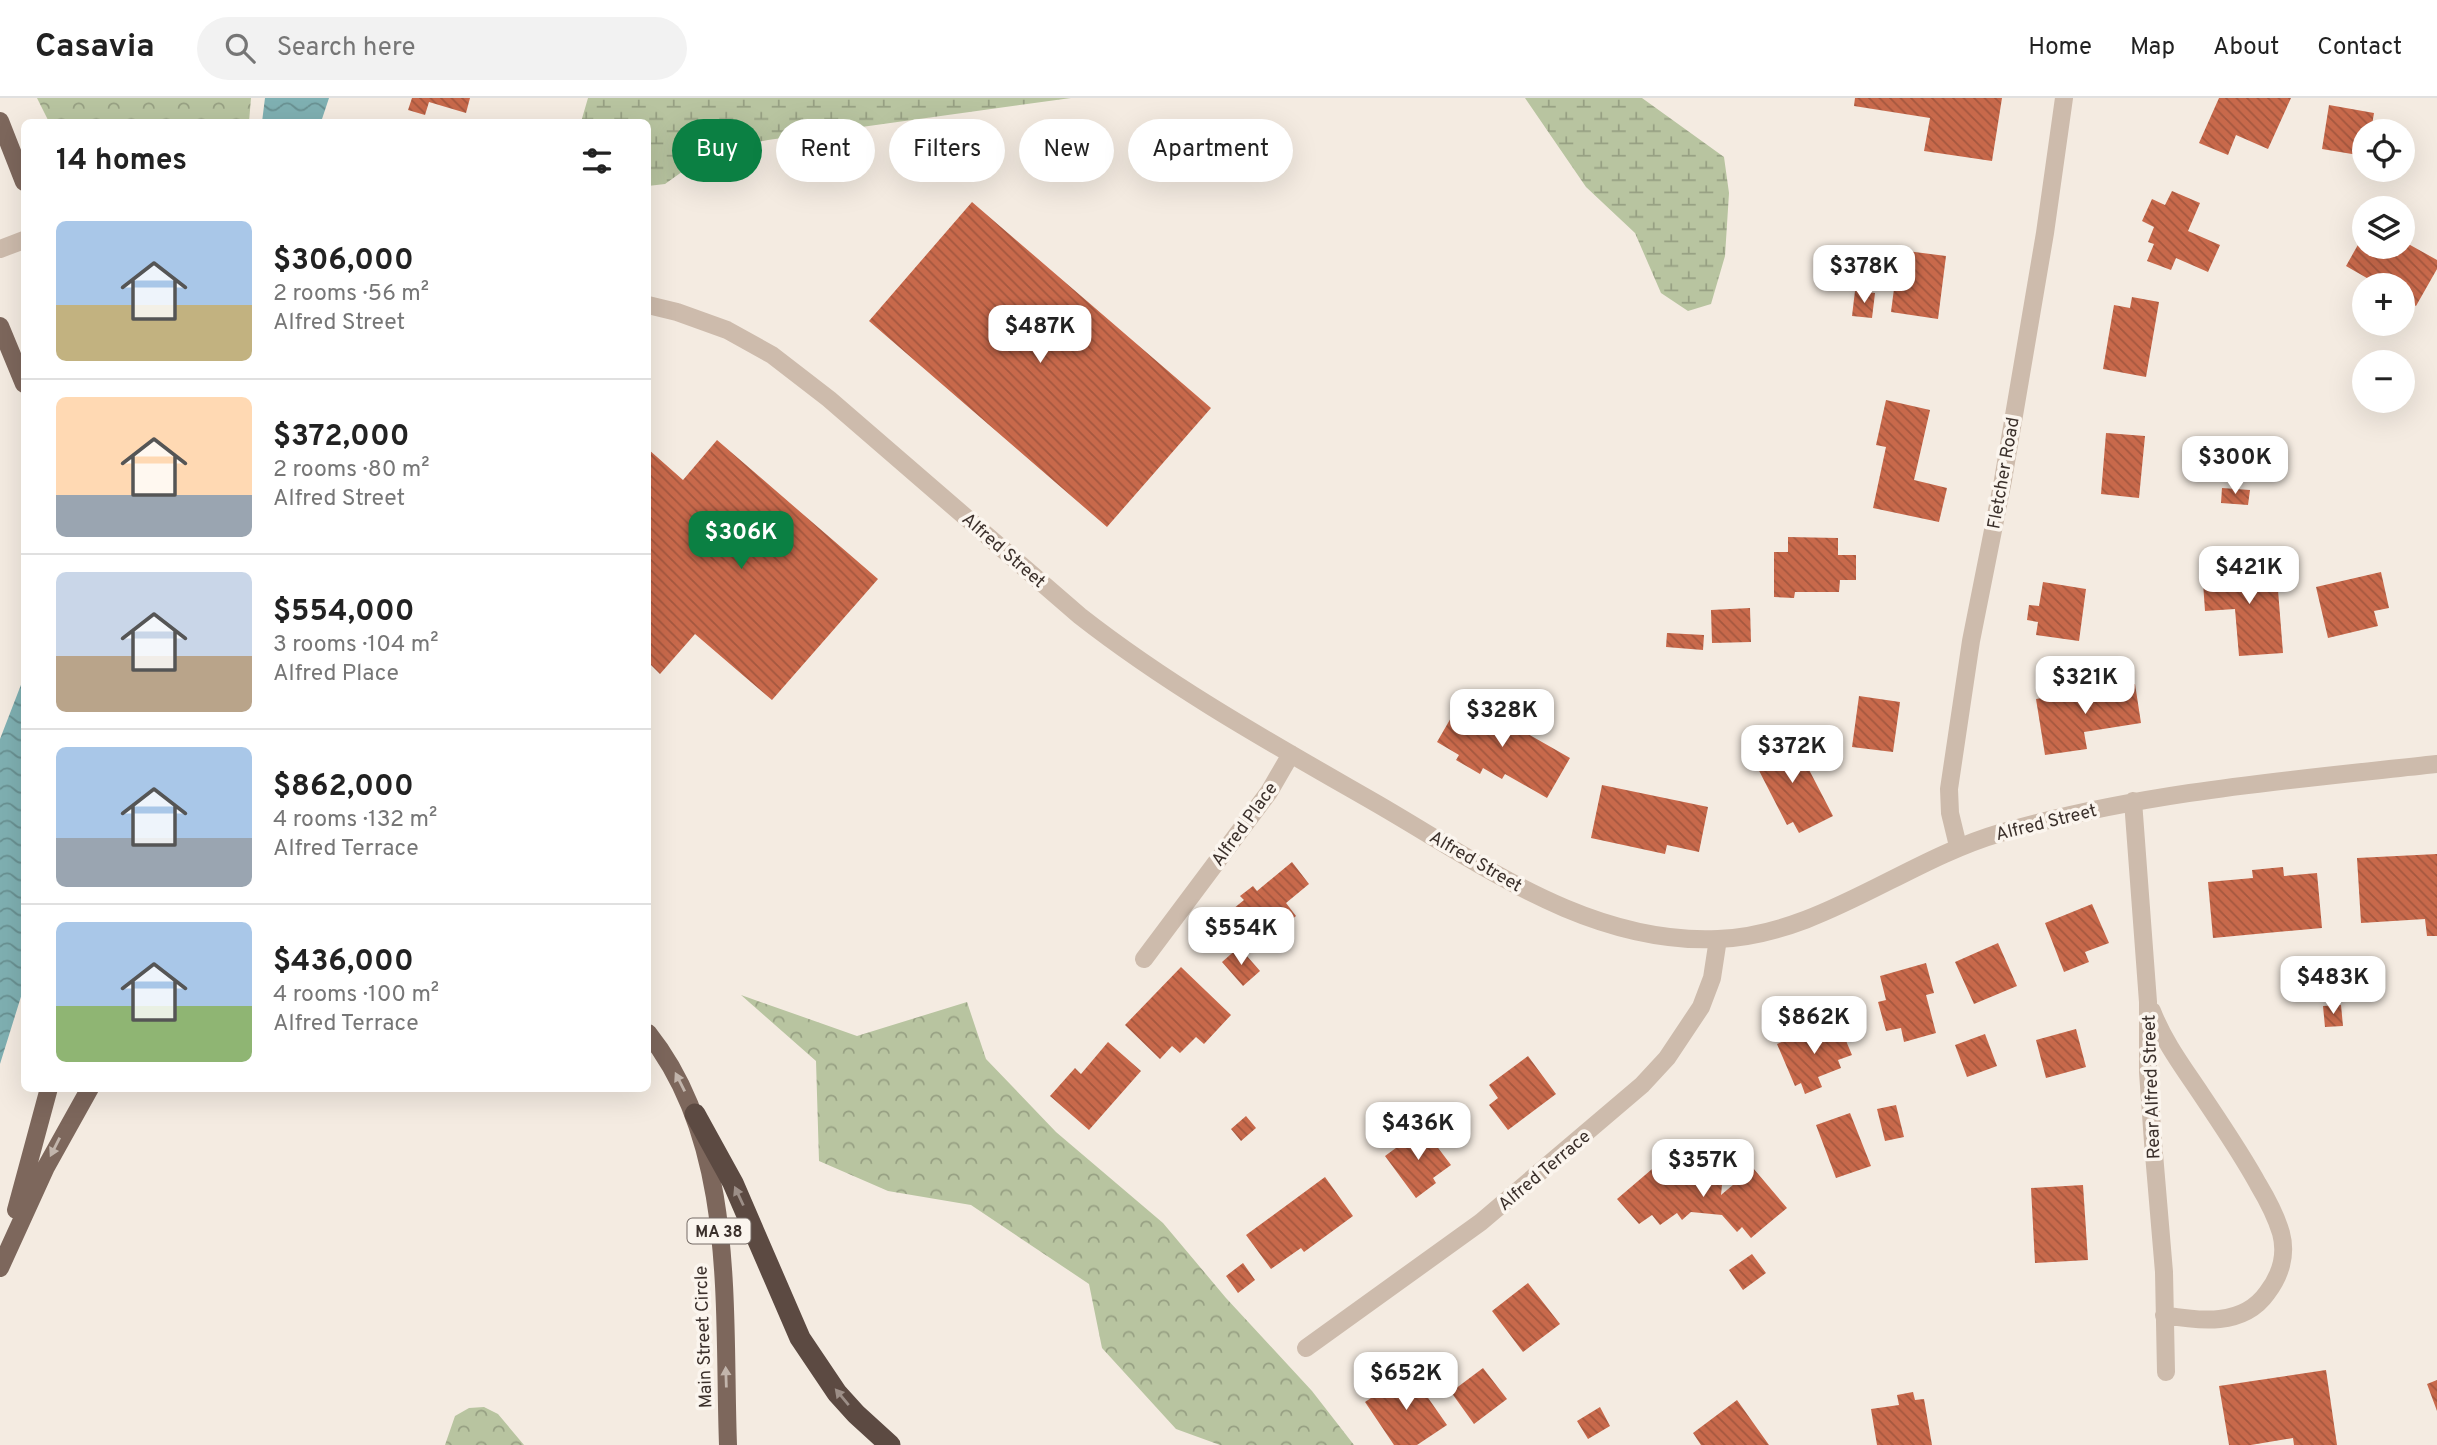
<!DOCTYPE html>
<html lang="en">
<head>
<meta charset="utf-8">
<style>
  :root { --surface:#fff; --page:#f2f2f2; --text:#222; --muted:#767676; --line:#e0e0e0; --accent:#0b8043 }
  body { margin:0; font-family:Overpass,sans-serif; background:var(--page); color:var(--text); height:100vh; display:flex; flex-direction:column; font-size:26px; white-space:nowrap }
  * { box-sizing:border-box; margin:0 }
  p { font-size:23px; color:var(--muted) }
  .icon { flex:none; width:38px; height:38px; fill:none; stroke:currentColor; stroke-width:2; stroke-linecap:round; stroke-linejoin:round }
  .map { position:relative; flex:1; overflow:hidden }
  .sheet { position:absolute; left:21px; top:21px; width:630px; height:973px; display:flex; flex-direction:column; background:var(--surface); border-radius:10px; box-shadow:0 7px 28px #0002 }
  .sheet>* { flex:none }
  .hud { position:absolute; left:672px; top:21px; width:665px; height:63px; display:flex; gap:14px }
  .tools { position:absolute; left:2352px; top:21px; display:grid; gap:14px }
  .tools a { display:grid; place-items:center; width:63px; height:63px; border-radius:50%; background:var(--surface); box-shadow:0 7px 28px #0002; font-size:35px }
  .price { position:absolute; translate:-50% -60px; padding:0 16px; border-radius:14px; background:#fff; color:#222; font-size:23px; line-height:46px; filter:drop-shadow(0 2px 4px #0008) }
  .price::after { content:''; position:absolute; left:50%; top:42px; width:21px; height:16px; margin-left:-10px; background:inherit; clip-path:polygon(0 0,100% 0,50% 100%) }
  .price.on { background:var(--accent); color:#fff }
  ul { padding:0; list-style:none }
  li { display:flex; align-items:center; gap:21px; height:175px; padding:0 35px }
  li+li { border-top:2px solid var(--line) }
  li span { display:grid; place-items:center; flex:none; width:196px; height:140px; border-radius:10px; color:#555 }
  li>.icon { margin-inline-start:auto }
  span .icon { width:84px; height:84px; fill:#fffc; stroke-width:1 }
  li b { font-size:30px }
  h2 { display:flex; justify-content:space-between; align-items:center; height:84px; padding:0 35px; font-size:30px }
  .tag { padding:0 24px; border-radius:32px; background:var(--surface); box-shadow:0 7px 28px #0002; font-size:24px; line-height:63px }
  .tag.on { background:var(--accent); color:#fff }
  header { display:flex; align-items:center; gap:42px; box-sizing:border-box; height:98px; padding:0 35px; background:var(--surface); border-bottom:2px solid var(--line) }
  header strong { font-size:33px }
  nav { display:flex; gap:38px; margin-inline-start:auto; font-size:24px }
  .search { width:490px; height:63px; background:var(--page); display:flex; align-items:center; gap:18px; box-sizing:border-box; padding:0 24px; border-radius:38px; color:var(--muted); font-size:26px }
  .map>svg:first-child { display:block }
  .forest { fill:url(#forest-crowns) }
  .wetland { fill:url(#wetland-marsh) }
  .water { fill:url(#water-waves) }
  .building { fill:url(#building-back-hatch) }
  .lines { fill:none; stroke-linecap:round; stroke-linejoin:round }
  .minor { stroke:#cdbbac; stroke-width:18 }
  .major { stroke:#7d675c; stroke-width:18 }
  .highway { stroke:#5c4a42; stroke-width:21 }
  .oneway { fill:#c2b5ac }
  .oneway2 { fill:#9c8e87 }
  .labels { text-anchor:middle; stroke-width:7; stroke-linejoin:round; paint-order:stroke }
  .shield { fill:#fbf5ee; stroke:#756b66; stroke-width:2 }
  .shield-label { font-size:16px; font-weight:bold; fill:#3b302b }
  .street-label { font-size:18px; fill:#3b302b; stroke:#fbf5ee }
</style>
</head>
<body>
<header>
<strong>Casavia</strong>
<div class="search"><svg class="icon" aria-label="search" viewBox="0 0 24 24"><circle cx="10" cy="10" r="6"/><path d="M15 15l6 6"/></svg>Search here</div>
<nav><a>Home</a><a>Map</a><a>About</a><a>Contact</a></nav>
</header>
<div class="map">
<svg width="2437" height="1347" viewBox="0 0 2437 1347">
  <defs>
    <pattern id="forest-crowns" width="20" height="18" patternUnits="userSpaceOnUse" patternTransform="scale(1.75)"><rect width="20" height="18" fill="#b8c4a0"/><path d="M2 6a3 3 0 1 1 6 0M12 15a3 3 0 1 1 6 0" fill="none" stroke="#97a083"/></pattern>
    <pattern id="wetland-marsh" width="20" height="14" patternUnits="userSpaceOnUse" patternTransform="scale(1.75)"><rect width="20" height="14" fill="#b8c4a0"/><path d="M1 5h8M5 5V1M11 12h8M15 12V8" fill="none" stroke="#97a083"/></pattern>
    <pattern id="water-waves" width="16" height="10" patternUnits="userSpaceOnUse" patternTransform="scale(1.75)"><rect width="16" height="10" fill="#7fb0b2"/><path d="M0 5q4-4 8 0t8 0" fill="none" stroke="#699091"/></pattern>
    <pattern id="building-back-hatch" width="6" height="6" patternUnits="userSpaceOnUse" patternTransform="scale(1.75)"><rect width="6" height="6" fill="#c8694b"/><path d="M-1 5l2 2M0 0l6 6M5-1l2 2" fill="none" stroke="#a4573f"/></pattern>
  </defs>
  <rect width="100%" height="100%" fill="#f4ebe1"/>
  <!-- forest -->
  <path class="forest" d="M37 0H251L249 24H49Z
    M741 897 857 938 967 904 986 961 1056 1034 1163 1125 1226 1200 1312 1293 1354 1347H1220L1176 1331 1102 1250 1089 1186 971 1107 888 1093 819 1063 816 963Z
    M484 1309 498 1316 524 1347H445L455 1318 469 1310Z"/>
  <!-- wetland -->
  <path class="wetland" d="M588 0H1071L768 42 711 53 665 86 648 88V24H581Z
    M1525 0H1642L1724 59 1729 95 1725 158 1711 206 1688 213 1661 195 1635 135 1586 89Z"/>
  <!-- water -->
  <path class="water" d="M265 0H329L321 24H262Z
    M24 579V889L0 966V641Z"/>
  <!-- building -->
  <path class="building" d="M412 0H470L466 15 429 4 425 17 408 12Z
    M1855 0H2002L1992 63 1924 53 1930 20 1854 8Z
    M2219 0H2291L2268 51 2236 37 2228 57 2199 45Z
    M2329 7 2374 15 2371 33H2364V58L2322 51Z
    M2172 93 2200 105 2188 133 2220 147 2208 174 2176 160 2171 172 2147 163 2154 146 2148 144 2154 129 2142 123 2152 101 2165 107Z
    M972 104 1211 310 1107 429 869 223Z
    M2364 136V149H2403V143L2437 162V171L2416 208 2403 200V187H2379L2346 168Z
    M1899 152 1946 158 1938 221 1891 214Z
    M1855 193 1875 195 1872 220 1852 218Z
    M2132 199 2159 204 2146 279 2103 271 2114 207 2130 210Z
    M1886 302 1930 312 1914 382 1947 390 1939 424 1873 410 1886 349 1876 347Z
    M2106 335 2145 338 2139 400 2101 396Z
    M717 342 878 481 772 602 695 536 660 576 648 564V351L683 382Z
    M2222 390 2250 392 2248 407 2221 405Z
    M1788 439 1838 440V457H1856V482H1840L1839 494H1795L1794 500 1774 499V454H1788Z
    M2276 467 2283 555 2239 558 2235 511 2205 513 2203 484H2210L2209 472Z
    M2381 474 2389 510 2374 513 2378 528 2328 540 2316 489Z
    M2043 484 2086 491 2079 543 2036 537 2038 524 2027 522 2029 507 2039 508Z
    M1750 510 1751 544 1712 545 1711 512Z
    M1667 535 1704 537 1703 552 1666 549Z
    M2135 586 2141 625 2084 634 2087 651 2045 657 2036 601Z
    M1859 598 1900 604 1893 654 1852 649Z
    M1463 599 1570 660 1547 700 1505 676 1502 681 1483 670 1480 676 1456 662 1459 657 1437 644Z
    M1791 637 1833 718 1799 735 1793 724 1787 727 1751 657Z
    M1602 687 1708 709 1699 754 1667 747 1665 756 1591 740Z
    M2437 756V838H2427L2425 821 2361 825 2357 760Z
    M1292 764 1309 786 1286 805 1296 818 1262 845 1233 811 1244 802 1240 798 1253 788 1257 793Z
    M2283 769 2284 778 2317 775 2322 830 2213 840 2208 784 2253 780 2252 772Z
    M2092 806 2109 845 2085 854 2089 864 2064 874 2045 825Z
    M1998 845 2017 888 1974 906 1955 864Z
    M1239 849 1260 873 1243 888 1222 864Z
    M2344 863V883L2326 884 2325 864Z
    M1926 865 1934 895 1926 897 1936 935 1904 944 1901 930 1886 933 1878 904 1886 902 1880 878Z
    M1181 869 1231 917 1204 946 1196 939 1180 955 1172 948 1160 961 1125 927Z
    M2341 907 2343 928 2325 929 2323 908Z
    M1823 927 1827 937 1841 931 1852 957 1838 962 1841 970 1818 979 1822 989 1805 996 1801 985 1795 988 1777 946Z
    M2076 931 2086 969 2046 980 2036 942Z
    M1985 936 1997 968 1967 979 1955 947Z
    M1108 944 1141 973 1089 1032 1050 998 1075 970 1081 976Z
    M1528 958 1556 996 1508 1032 1489 1007 1498 1000 1489 987Z
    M1896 1007 1904 1039 1885 1043 1877 1011Z
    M1850 1015 1871 1068 1836 1080 1816 1027Z
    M1246 1018 1256 1030 1241 1043 1231 1031Z
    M1423 1030 1451 1067 1433 1080 1436 1085 1416 1100 1385 1058Z
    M1665 1060 1682 1082 1722 1087 1721 1097 1753 1070 1787 1110 1751 1140 1742 1129 1737 1134 1722 1117 1691 1114 1682 1122 1677 1115 1660 1127 1652 1117 1639 1126 1617 1101Z
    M1325 1079 1353 1118 1304 1154 1301 1150 1271 1171 1246 1137Z
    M2083 1087 2088 1162 2035 1165 2031 1090Z
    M1752 1156 1766 1175 1743 1192 1729 1172Z
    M1243 1165 1255 1182 1238 1195 1226 1178Z
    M1528 1185 1560 1226 1523 1254 1492 1213Z
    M1483 1270 1507 1301 1474 1326 1451 1294Z
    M2326 1272 2337 1347H2294L2293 1340 2251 1347H2229L2219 1288Z
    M1410 1274 1447 1327 1417 1347H1394L1365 1304Z
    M2437 1282V1313L2427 1286Z
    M1913 1294 1915 1302 1924 1301 1932 1347H1877L1871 1311 1899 1307 1897 1297Z
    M1737 1302 1769 1347H1701L1693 1335Z
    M1600 1309 1610 1328 1588 1341 1577 1323Z"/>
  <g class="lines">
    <!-- minor -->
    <path class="minor" d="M0 151 24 142
      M648 207 677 214 727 232 772 257 829 301 1080 518C1172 590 1273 646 1374 704 1480 765 1589 847 1718 841 1820 837 1904 763 2000 735 2142 694 2290 682 2437 666
      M2133 703 2148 904V974L2153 1044 2164 1174 2166 1274
      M1958 748 1950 715 1949 691 1971 543 2003 382 2045 135 2064 0
      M1144 861 1269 694 1291 656
      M2152 913C2164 944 2183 969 2201 996 2221 1026 2241 1055 2258 1086 2267 1101 2276 1118 2281 1135 2287 1157 2280 1178 2267 1195 2243 1229 2199 1223 2164 1217
      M1306 1250 1481 1124 1642 987 1667 960 1701 909 1712 880 1718 841"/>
    <!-- major -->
    <path class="major" d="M0 23 24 84
      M0 228 24 286
      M648 935C737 1046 723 1212 728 1347
      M16 1112 49 990
      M0 1170 46 1069 90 990"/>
    <!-- highway -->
    <path class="highway" d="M695 1016 733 1085 800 1240 837 1295 856 1316 890 1347"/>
  </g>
  <!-- one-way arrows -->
  <defs><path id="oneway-solid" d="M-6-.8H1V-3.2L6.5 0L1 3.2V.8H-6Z" transform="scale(1.75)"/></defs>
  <g class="oneway">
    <use href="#oneway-solid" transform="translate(680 984) rotate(-117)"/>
    <use href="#oneway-solid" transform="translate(55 1049) rotate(117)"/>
    <use href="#oneway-solid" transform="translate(726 1279) rotate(-92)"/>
  </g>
  <g class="oneway2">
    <use href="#oneway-solid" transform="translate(739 1098) rotate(-115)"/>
    <use href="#oneway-solid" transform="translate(842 1299) rotate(-130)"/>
  </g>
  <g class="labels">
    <!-- shield labels -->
    <rect class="shield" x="687.5" y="1120.5" width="63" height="25" rx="5"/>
    <g class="shield-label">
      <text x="719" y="1139">MA 38</text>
    </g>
    <!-- street labels -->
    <g class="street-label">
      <text transform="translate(2003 375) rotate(-80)" y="6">Fletcher Road</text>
      <text transform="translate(1004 452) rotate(41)" y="6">Alfred Street</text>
      <text transform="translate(2046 724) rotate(-14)" y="6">Alfred Street</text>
      <text transform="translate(1244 726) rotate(-54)" y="6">Alfred Place</text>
      <text transform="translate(1476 763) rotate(30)" y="6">Alfred Street</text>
      <text transform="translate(2151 989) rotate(-92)" y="6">Rear Alfred Street</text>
      <text transform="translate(1544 1072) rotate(-40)" y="6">Alfred Terrace</text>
      <text transform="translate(703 1239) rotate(-92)" y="6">Main Street Circle</text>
    </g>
  </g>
</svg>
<div class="tools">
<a><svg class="icon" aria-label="locate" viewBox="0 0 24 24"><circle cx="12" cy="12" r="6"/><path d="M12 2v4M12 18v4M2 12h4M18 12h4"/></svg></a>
<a><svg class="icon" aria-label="layers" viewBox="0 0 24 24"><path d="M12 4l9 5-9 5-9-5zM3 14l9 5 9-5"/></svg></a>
<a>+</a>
<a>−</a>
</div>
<b class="price" style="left:1864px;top:207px">$378K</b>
<b class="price" style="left:1040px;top:267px">$487K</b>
<b class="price" style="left:2235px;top:398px">$300K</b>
<b class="price on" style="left:741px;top:473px">$306K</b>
<b class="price" style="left:2249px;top:508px">$421K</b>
<b class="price" style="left:2085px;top:618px">$321K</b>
<b class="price" style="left:1502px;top:651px">$328K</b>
<b class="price" style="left:1792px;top:687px">$372K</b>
<b class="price" style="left:1241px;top:869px">$554K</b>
<b class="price" style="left:2333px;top:918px">$483K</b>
<b class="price" style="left:1814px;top:958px">$862K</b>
<b class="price" style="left:1418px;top:1064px">$436K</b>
<b class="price" style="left:1703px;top:1101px">$357K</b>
<b class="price" style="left:1406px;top:1314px">$652K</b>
<div class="hud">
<a class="tag on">Buy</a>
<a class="tag">Rent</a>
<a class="tag">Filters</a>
<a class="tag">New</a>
<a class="tag">Apartment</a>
</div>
<section class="sheet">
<h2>14 homes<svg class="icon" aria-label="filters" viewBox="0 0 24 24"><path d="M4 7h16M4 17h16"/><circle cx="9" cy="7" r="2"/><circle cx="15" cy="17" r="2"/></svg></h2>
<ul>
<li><span style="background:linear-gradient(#a9c7e8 60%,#c2b280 0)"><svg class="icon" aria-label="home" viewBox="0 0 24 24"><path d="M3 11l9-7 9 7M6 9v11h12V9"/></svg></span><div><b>$306,000</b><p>2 rooms · 56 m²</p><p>Alfred Street</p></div></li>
<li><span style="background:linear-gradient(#ffd9b3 70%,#9aa5b1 0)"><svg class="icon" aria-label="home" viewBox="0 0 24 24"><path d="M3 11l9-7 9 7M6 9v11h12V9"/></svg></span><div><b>$372,000</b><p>2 rooms · 80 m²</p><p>Alfred Street</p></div></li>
<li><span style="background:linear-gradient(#c9d6e8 60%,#b9a48a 0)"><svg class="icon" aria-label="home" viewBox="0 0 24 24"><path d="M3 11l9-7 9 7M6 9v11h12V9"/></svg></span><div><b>$554,000</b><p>3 rooms · 104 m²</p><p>Alfred Place</p></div></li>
<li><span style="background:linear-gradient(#a9c7e8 65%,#9aa5b1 0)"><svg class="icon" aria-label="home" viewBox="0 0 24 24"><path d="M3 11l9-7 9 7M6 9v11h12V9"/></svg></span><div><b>$862,000</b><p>4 rooms · 132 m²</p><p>Alfred Terrace</p></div></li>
<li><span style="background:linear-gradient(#a9c7e8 60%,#8fb573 0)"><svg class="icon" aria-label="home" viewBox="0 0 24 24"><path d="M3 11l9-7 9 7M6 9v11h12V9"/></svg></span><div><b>$436,000</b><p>4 rooms · 100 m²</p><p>Alfred Terrace</p></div></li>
</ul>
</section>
</div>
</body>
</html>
